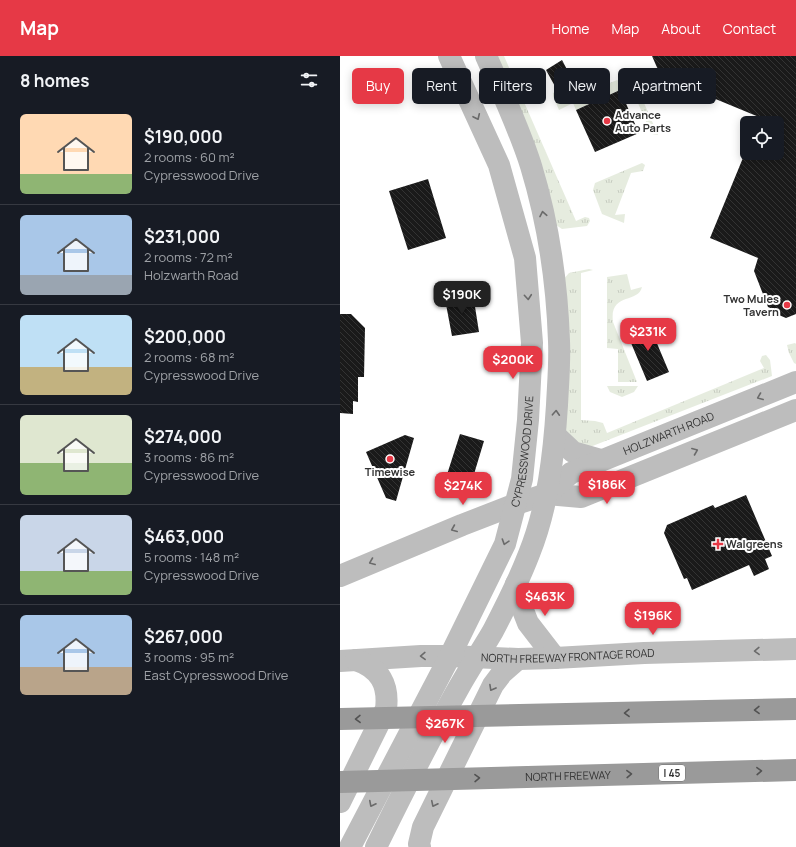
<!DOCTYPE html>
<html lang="en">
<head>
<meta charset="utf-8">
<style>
  :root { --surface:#171b24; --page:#242831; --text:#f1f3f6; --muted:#9ea1a6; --line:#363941; --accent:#e63946 }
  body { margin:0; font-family:Manrope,sans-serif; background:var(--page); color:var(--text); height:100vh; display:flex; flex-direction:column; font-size:15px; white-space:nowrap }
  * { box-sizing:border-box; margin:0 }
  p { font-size:13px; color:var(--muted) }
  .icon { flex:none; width:22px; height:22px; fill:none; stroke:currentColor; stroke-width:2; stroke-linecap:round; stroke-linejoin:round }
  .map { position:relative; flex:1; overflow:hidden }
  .panel { display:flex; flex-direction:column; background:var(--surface); width:340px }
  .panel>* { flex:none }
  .guide { position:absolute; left:12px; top:12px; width:380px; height:36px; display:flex; gap:8px }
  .tools { position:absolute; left:400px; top:60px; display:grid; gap:8px }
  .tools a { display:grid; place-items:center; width:44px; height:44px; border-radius:6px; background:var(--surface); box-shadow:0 2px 10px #0003; font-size:20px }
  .price { position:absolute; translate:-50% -34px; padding:0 9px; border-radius:8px; background:var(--accent); color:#fff; font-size:13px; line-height:26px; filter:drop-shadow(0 1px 2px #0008) }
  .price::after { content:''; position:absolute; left:50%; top:24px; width:12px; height:9px; margin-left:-6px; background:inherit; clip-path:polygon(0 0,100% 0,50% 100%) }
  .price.active { background:#222; color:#fff }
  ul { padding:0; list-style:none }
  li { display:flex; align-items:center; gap:12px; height:100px; padding:0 20px }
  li+li { border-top:1px solid var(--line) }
  li span { display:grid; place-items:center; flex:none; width:112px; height:80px; border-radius:6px; color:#555 }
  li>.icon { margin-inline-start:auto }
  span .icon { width:48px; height:48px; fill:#fffc; stroke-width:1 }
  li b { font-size:17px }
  h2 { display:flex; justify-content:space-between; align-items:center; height:48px; padding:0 20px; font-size:17px }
  .chip { padding:0 14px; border-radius:6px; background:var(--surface); box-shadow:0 2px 10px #0003; font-size:14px; line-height:36px }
  .chip.active { background:var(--accent); color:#fff }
  header { display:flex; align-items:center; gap:24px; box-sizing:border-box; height:56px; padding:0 20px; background:var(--accent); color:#fff }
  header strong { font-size:19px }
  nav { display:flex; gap:22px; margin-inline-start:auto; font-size:14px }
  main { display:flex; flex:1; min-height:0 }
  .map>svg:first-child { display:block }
  .grass { fill:url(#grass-tufts) }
  .building { fill:url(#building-back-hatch) }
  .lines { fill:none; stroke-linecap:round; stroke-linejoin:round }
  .secondary { stroke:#bdbdbd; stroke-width:22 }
  .highway { stroke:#9a9a9a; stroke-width:22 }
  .oneway { stroke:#6a6a6a }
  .oneway2 { stroke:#525252 }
  .poi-dot { fill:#e63946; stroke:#fff; stroke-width:1.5 }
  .labels { text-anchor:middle; stroke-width:4; stroke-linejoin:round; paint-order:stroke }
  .shield { fill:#fff; stroke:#707070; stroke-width:1 }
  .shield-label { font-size:10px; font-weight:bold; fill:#333 }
  .poi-label { font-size:11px; font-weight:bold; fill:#333; stroke:#fff; text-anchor:start }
  .street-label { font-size:11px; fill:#333; stroke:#fff }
</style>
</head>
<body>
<header>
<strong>Map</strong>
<nav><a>Home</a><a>Map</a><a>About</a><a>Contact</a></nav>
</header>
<main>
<section class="panel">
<h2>8 homes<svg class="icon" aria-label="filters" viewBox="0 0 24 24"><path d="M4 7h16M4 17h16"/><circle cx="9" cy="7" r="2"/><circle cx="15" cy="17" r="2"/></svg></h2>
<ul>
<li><span style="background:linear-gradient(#ffd9b3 75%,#8fb573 0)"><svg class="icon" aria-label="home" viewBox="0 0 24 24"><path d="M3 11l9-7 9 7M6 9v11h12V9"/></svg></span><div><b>$190,000</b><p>2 rooms · 60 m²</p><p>Cypresswood Drive</p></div></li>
<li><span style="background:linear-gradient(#a9c7e8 75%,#9aa5b1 0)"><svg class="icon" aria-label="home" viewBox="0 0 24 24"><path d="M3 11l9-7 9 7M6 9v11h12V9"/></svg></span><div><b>$231,000</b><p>2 rooms · 72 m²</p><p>Holzwarth Road</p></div></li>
<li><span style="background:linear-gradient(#bfe0f5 65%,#c2b280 0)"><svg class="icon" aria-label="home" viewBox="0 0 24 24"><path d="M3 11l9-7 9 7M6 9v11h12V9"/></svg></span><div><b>$200,000</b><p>2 rooms · 68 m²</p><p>Cypresswood Drive</p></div></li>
<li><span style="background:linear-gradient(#dfe7d0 60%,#8fb573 0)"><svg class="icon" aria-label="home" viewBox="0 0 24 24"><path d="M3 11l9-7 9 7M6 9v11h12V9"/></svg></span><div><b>$274,000</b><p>3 rooms · 86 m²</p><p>Cypresswood Drive</p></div></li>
<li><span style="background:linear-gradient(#c9d6e8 70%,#8fb573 0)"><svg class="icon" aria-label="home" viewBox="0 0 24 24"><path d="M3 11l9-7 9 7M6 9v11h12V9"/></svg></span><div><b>$463,000</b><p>5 rooms · 148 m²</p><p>Cypresswood Drive</p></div></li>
<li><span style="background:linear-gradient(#a9c7e8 65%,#b9a48a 0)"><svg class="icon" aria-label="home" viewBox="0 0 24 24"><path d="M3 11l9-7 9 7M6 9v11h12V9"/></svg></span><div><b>$267,000</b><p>3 rooms · 95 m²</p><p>East Cypresswood Drive</p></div></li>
</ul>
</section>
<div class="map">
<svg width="456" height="791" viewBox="0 0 456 791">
  <defs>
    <pattern id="grass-tufts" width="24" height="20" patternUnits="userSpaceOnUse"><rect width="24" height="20" fill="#e6ecdf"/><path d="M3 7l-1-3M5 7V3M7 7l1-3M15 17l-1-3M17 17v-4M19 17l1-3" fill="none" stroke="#c6cbc0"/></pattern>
    <pattern id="building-back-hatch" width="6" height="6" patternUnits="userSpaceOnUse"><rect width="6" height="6" fill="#1a1a1a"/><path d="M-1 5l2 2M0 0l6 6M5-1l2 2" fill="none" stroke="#333"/></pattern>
  </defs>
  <rect width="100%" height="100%" fill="#fff"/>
  <!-- grass -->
  <path class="grass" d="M152 0H164L236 165 245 161 249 162 250 165 247 170 222 173 213 167Z
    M250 15H256L261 17V19L253 22 258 32 277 24 297 31 318 79 312 78 311 77 291 31 281 35 280 34 236 54 233 47 219 54 213 40V37Z
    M302 107 305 109 303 115 291 117 275 159 285 158 284 167 262 158 253 134 255 127Z
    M249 213 253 214 241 217V364L255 365 263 367 267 377 424 312 420 305 422 300 426 299 430 304 432 320 250 391 241 392 224 373 222 225 229 217Z
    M287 218 291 234 302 231C298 248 269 236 273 266L297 326H278V293L267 292V221Z
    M455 287 456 288V308L454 307 449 297 447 289Z
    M267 330H298L294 336 282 341 270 336Z"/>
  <!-- building -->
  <path class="building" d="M312 0H456V258L446 262 434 257 435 254 428 251 414 215 418 202 370 182 405 97H437V67H417L419 61 332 25 334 22 319 16Z
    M222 4 233 25 217 34 206 14Z
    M280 34 299 77 255 96 236 54Z
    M88 123 106 182 68 194 49 135Z
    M133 238 139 276 112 280 105 243Z
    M0 258H11L25 272 24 321H18V346L13 345V358L0 357Z
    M308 266 329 316 307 325 286 275Z
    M120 378 144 385 128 438 103 431Z
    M65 379 74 382 56 445 46 442 26 396Z
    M406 439 432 500 425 503 429 513 414 520 409 509 352 534 347 522 344 523 324 477 327 469 373 449 375 452Z"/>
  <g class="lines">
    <!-- secondary -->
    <g class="secondary">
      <path d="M215 379 233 396 261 404"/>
      <path d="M207 438 241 441 456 354"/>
      <path id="s1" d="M0 520 122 469 176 448 207 438 231 417 456 326"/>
      <path d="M176 528 179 544 188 567 215 602"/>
      <path id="s2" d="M0 605 81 600H110L178 603 215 602 304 597 456 593"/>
      <path d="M0 746 46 653C49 629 40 612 16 604"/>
      <path id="s3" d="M10 791 110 600 165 488 182 423 188 364 192 287 185 202 159 109 109 0"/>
      <path d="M36 791C62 738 89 684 118 633 129 613 142 594 153 575 166 550 179 524 189 498 208 451 214 398 217 349 218 328 220 306 219 285 217 226 208 166 191 110 179 72 162 36 146 0"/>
      <path d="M80 791 79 788 83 771 153 629 162 617 178 603"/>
    </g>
    <!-- highway -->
    <g class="highway">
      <path d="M0 663 456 653"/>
      <path id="s4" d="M0 726 456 714"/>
    </g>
  </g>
  <!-- one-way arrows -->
  <defs><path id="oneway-chevron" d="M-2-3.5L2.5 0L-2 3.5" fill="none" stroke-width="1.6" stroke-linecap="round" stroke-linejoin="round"/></defs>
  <g class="oneway">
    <use href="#oneway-chevron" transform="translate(137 61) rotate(65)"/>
    <use href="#oneway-chevron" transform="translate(203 158) rotate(-101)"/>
    <use href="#oneway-chevron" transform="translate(188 241) rotate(85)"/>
    <use href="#oneway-chevron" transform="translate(420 341) rotate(158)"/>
    <use href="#oneway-chevron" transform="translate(216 357) rotate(-87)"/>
    <use href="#oneway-chevron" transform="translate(355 395) rotate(-22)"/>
    <use href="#oneway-chevron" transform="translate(114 473) rotate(157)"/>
    <use href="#oneway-chevron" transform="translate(165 486) rotate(108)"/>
    <use href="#oneway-chevron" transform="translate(32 506) rotate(158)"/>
    <use href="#oneway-chevron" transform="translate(417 595) rotate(178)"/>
    <use href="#oneway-chevron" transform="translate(83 600) rotate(178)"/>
    <use href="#oneway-chevron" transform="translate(152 632) rotate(119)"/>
    <use href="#oneway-chevron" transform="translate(32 748) rotate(117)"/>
    <use href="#oneway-chevron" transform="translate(94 748) rotate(116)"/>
  </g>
  <g class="oneway2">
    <use href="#oneway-chevron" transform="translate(417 654) rotate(179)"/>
    <use href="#oneway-chevron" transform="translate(287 657) rotate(179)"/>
    <use href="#oneway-chevron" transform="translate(18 663) rotate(179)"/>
    <use href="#oneway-chevron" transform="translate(419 715) rotate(-2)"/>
    <use href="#oneway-chevron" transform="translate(289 718) rotate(-2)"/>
    <use href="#oneway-chevron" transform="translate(137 722) rotate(-1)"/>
  </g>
  <!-- markers -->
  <g class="poi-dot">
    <circle cx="267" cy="65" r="4"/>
    <circle cx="447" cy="249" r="4"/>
    <circle cx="50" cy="403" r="4"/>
    <path d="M376 482h4v4h4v4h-4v4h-4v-4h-4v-4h4z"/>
  </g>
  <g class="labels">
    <!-- shield labels -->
    <rect class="shield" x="319" y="709" width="26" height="16" rx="3"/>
    <g class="shield-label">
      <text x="332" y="721">I 45</text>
    </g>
    <!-- poi labels -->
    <g class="poi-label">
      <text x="275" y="63">Advance<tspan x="275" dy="13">Auto Parts</tspan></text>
      <text x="439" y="247" text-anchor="end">Two Mules<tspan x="439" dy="13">Tavern</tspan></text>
      <text x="50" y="420" text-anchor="middle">Timewise</text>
      <text x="386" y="492">Walgreens</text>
    </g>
    <!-- street labels -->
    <g class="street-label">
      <text dy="4" stroke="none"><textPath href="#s1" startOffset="360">HOLZWARTH ROAD</textPath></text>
      <text dy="4" stroke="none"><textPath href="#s3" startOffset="435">CYPRESSWOOD DRIVE</textPath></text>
      <text dy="4" stroke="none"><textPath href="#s2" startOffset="228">NORTH FREEWAY FRONTAGE ROAD</textPath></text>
      <text dy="4" stroke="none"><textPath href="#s4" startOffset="228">NORTH FREEWAY</textPath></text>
    </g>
  </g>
</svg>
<div class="tools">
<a><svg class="icon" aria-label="locate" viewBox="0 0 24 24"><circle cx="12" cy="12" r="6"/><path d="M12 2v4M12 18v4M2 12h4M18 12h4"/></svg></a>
</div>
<b class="price active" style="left:122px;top:259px">$190K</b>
<b class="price" style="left:308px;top:296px">$231K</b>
<b class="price" style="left:173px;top:324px">$200K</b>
<b class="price" style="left:267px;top:449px">$186K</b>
<b class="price" style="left:123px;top:450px">$274K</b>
<b class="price" style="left:205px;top:561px">$463K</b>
<b class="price" style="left:313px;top:580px">$196K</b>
<b class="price" style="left:105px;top:688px">$267K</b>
<div class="guide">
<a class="chip active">Buy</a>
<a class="chip">Rent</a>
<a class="chip">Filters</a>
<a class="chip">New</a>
<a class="chip">Apartment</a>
</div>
</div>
</main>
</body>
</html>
